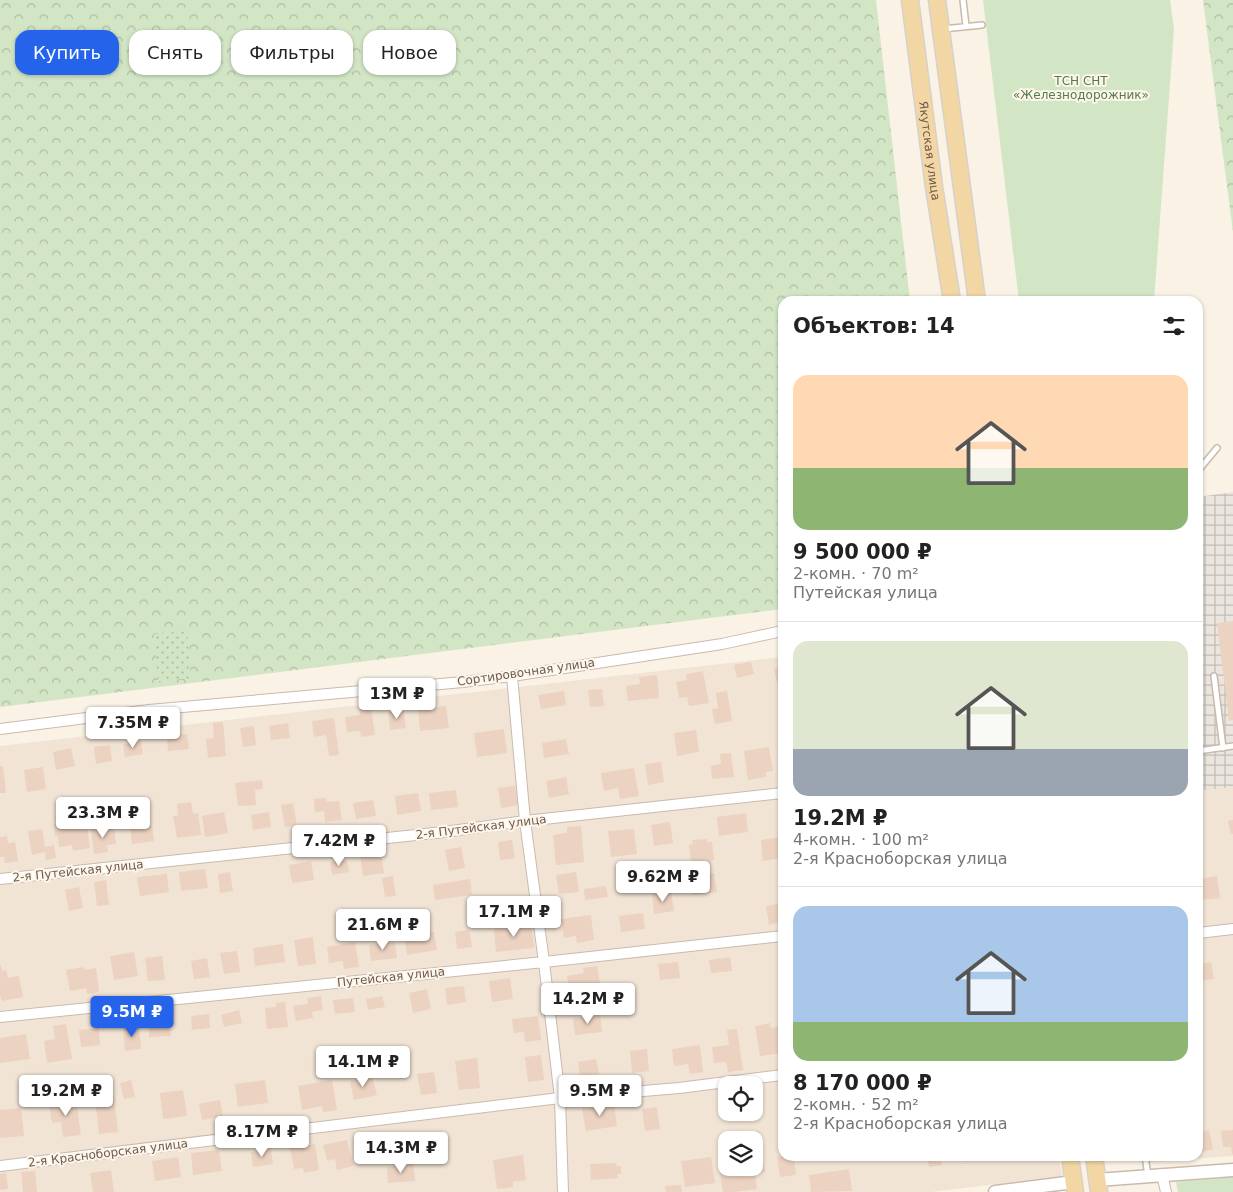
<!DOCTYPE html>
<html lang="ru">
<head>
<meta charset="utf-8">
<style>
  :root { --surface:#fff; --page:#f2f2f2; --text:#222; --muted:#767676; --line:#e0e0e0; --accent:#2563eb }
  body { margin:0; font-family:"DejaVu Sans",sans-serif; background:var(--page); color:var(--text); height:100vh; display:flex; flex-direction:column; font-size:19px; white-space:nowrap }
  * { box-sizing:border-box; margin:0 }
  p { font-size:16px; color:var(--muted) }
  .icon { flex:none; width:28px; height:28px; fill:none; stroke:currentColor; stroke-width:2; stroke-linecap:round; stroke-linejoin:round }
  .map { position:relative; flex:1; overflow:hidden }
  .panel { position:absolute; left:778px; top:296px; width:425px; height:865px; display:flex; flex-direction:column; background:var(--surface); border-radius:15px; box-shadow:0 1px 4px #0004 }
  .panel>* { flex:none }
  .hud { position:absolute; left:15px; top:30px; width:475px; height:45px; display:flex; gap:10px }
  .tools { position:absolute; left:718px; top:1076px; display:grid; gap:10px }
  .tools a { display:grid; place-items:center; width:45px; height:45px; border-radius:10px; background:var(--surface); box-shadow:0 1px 4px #0004; font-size:25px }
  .price { position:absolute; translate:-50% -42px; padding:0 11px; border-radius:5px; background:#fff; color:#222; font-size:16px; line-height:32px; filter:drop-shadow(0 1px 2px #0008) }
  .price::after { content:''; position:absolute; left:50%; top:30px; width:15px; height:11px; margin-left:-8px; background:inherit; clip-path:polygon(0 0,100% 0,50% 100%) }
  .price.on { background:var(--accent); color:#fff }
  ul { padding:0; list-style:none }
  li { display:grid; align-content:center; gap:10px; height:265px; padding:0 15px }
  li+li { border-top:1px solid var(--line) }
  li span { display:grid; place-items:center; height:155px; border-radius:15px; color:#555 }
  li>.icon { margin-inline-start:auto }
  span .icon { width:90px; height:90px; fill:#fffc; stroke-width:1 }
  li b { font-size:21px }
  h2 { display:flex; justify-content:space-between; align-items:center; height:60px; padding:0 15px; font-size:21px }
  .pill { padding:0 18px; border-radius:15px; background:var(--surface); box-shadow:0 1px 4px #0004; font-size:18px; line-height:45px }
  .pill.on { background:var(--accent); color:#fff }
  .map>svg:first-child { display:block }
  .residential { fill:#f1e4d5; fill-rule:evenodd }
  .industrial { fill:url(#industrial-grid) }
  .forest { fill:url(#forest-crowns) }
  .park { fill:url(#park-dots) }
  .garden { fill:#d2e6c5 }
  .building { fill:#ecd2c0 }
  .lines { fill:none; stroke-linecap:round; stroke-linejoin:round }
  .service-casing { stroke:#cabaad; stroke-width:8 }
  .minor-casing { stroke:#cabaad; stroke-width:12 }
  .tertiary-casing { stroke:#cabaad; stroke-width:15 }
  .primary-casing { stroke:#d7d1cd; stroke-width:19 }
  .service { stroke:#fff; stroke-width:5 }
  .minor { stroke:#fff; stroke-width:10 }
  .tertiary { stroke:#fff; stroke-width:12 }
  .primary { stroke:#f2d6a4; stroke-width:16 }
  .labels { text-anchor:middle; stroke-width:4; stroke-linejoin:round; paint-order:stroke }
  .park-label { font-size:12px; fill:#577a49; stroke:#fdf6eb }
  .street-label { font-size:12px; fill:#705a4d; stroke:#fdf6eb }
</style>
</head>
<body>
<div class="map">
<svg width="1233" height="1192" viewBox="0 0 1233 1192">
  <defs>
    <pattern id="industrial-grid" width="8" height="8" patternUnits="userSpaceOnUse" patternTransform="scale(1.25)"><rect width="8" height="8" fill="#eae5df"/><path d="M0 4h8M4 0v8" fill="none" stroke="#c2bdb7"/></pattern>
    <pattern id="forest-crowns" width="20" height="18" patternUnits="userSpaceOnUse" patternTransform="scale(1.25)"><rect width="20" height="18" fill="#d2e6c5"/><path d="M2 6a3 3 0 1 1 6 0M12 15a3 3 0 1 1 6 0" fill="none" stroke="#afbda2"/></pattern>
    <pattern id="park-dots" width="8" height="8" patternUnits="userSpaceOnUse" patternTransform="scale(1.25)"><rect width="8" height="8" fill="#d2e6c5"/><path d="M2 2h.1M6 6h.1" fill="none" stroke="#afbda2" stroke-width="1.8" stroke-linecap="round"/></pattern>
  </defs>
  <rect width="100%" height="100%" fill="#faf2e5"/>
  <!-- residential -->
  <path class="residential" d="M782 657V1156H1059L1062 1176 931 1192H0V746ZM726 1085H754V1112H726ZM726 1140H754V1168H726Z
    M1233 786V1156L1148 1162V1156H1198V791Z"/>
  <!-- industrial -->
  <path class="industrial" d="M1233 492V787L1198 791V497Z"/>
  <!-- forest -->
  <path class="forest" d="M0 0H876L910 301H782V609L0 707Z
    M1203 0H1233V232Z"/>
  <!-- park -->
  <path class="park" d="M187 631 191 678 158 681 154 634Z"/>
  <!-- garden -->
  <path class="garden" d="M983 0H1170L1174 29 1154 301H1019Z
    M1233 1177V1192H1178L1176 1182Z"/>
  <!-- building -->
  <path class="building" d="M1233 621V720L1229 721 1217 623Z
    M751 662 754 674 737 678 734 665Z
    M782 667V681L777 682 774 669Z
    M703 671 709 703 689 706 687 697 679 698 676 682 687 680 686 674Z
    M657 675 659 698 628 701 626 686 640 684 639 677Z
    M602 689 604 706 590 707 588 690Z
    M564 691 566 705 541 709 538 695Z
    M727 691 732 721 715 724 712 709 718 708 716 693Z
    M371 706 375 735 361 737 360 731 347 732 345 717 360 715 359 707Z
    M446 706 449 728 420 731 418 710Z
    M404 711 406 728 390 730 388 712Z
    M334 718 339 755 329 756 326 735 314 737 312 721Z
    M223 722 226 756 208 758 206 739 214 738 213 723Z
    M288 723 290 738 271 740 269 726Z
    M254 726 256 745 243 747 240 728Z
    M504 729 507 753 477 757 474 733Z
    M696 730 699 752 677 756 674 733Z
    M187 734 189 749 168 751 167 736Z
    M566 739 569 754 544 758 542 743Z
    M141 741 143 754 125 757 123 744Z
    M110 745 112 761 96 764 94 747Z
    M769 747 773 771 766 772V777L748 780 744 751Z
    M71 748 75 766 56 770 53 752Z
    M731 753 734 777 712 779 711 766 721 764 720 754Z
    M661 762 664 782 648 785 645 764Z
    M0 766H3L6 793H0Z
    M43 767 46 789 27 792 24 770Z
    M634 768 639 796 620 799 618 788 604 791 601 773Z
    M566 777 569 794 549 798 546 781Z
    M262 780 263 789 255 790 256 805 238 806 235 783Z
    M515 786 518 805 501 808 498 788Z
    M456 790 458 807 431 810 429 793Z
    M418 793 421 811 397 815 395 796Z
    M326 798 327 802 339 801 342 820 325 822 324 811 315 812 314 799Z
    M373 800 376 816 356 819 353 803Z
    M191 802 193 814 198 813 201 835 177 838 173 816H178L177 804Z
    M293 803 297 825 285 827 281 805Z
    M224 812 228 833 205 837 202 816Z
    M269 812 271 827 253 830 251 815Z
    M85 813 90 848 73 851 72 845 59 847 58 836H55L54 824H56L55 817Z
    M746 813 748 832 719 836 717 817Z
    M1233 820V834H1231L1228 821Z
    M670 822 673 843 654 846 651 825Z
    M152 825 154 841 132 844 130 827Z
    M114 826 116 844 107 845 108 852 94 854 91 828Z
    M581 826 584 862 556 865 553 835 567 833V827Z
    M42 829 45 847 54 845 56 858 46 860 45 852 32 855 28 831Z
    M634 829 637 854 611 857 608 831Z
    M7 836 8 843 15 842 18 861 5 863 4 857H0V837Z
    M782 837V858L763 861 761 840Z
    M707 839V842H712L714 860 711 861V865L696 867 695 863H691L689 845 693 844 692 840Z
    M512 840 515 858 500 860 498 842Z
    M461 847 465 868 449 871 445 850Z
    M381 853 384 873 363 876 360 855Z
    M347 860 349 872 332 875 330 862Z
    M311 861 314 880 292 883 289 865Z
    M205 869 208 888 181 891 179 872Z
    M230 872 233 891 220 893 218 874Z
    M576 872 579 892 559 894 556 875Z
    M714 873 717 892 693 895 691 876Z
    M167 874 169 892 140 896 137 877Z
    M393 876 396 896 385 897 382 878Z
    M1217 876 1220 898 1202 900 1198 879Z
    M470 879 472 895 435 900 433 885Z
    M106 880 109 905 97 906 94 882Z
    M606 886 608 897 585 900 584 889Z
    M79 887 83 908 69 911 65 890Z
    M671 891 674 911 654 914 652 894Z
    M782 903V922L769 925 766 906Z
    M643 913 645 929 621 932 619 916Z
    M591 915 594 940 577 943 576 936 564 938 561 919Z
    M531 924 534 948 496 952 494 929Z
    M469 930 472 947 457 949 455 932Z
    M434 932 437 950 407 955 404 937Z
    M313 937 316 964 298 966 294 940Z
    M355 942 359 967 344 969 343 961 329 963 327 947Z
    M395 942 397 958 371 961 369 945Z
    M283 944 285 962 255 966 253 948Z
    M237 951 240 972 224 974 220 953Z
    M134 952 138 976 114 980 110 956Z
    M162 956 165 980 148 981 145 958Z
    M730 957 732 971 711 973 709 960Z
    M207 958 210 977 194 979 191 961Z
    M678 962 680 978 660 980 658 964Z
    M1211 962 1214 979 1198 981V964Z
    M0 965H1L2 971 6 970 8 978 19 976 23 997 2 1001 0 995Z
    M597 966 602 994 576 998 574 988 569 989 567 976 584 973 583 968Z
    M84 967 85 970 96 968 99 992 87 994 86 988 70 991 66 970Z
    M510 978 513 999 492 1002 489 981Z
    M464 986 466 1002 447 1005 445 988Z
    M427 989 431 1009 413 1013 409 993Z
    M321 996 323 1010 312 1012 313 1018 296 1021 293 1006 308 1004 307 998Z
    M382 996 385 1007 368 1010 366 999Z
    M353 998 355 1012 335 1014 333 1000Z
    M285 1002 288 1027 267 1029 265 1008 276 1007V1003Z
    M239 1010 242 1023 224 1027 221 1015Z
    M209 1014 210 1028 192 1030 191 1016Z
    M600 1015 602 1032 575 1035 573 1018Z
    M538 1016 541 1040 525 1042 524 1032 514 1033 512 1019Z
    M170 1020 171 1036 149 1037 148 1022Z
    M770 1023 771 1028 782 1026V1053L760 1056 755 1026Z
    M66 1024 72 1059 47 1063 44 1041 55 1039 53 1026Z
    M139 1024 141 1049 125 1051 123 1026Z
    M99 1028 100 1045 81 1047 79 1030Z
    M737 1029 743 1070 728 1072 726 1062 714 1063 712 1047 729 1045 727 1030Z
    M26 1034 30 1059 0 1063V1038Z
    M700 1045 703 1072 690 1074 688 1064 674 1066 672 1049Z
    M647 1049 649 1071 632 1073 630 1051Z
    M541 1055 544 1080 528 1082 525 1057Z
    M477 1058 480 1088 459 1090 455 1061Z
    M596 1059 599 1074 580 1077 578 1062Z
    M434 1072 437 1093 421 1095 417 1074Z
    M372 1076 377 1095 354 1100 350 1081Z
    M131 1080 135 1097 124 1099 120 1083Z
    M265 1080 268 1103 238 1107 235 1084Z
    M332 1080 337 1110 323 1112 322 1106 302 1110 298 1086Z
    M183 1090 187 1116 163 1119 160 1093Z
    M114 1096 118 1132 99 1134 95 1098Z
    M76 1100 81 1135 63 1137 61 1122 52 1123 49 1103Z
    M220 1100 223 1116 202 1120 199 1104Z
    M614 1104 617 1126 586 1131 582 1109Z
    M657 1107 660 1129 645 1131 642 1109Z
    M21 1108 24 1136 0 1138V1110Z
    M778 1126H782V1147H781Z
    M1209 1130 1213 1149 1198 1153V1133Z
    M1233 1130V1154H1232L1231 1147H1223L1221 1131Z
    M759 1131 765 1172 755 1174 757 1189 734 1192H723L718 1160 726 1159V1168H754V1140H733V1134Z
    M347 1140 353 1166 337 1170 335 1159 327 1161 323 1145Z
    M315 1144 319 1170 304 1173 303 1168 294 1169 290 1148Z
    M271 1149 273 1164 253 1167 251 1152Z
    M219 1150 222 1171 193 1175 191 1153Z
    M523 1155 526 1180 513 1182V1187L497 1189 493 1160Z
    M783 1156H794L796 1175 780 1177 777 1157Z
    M927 1156H940L942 1165 929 1167Z
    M963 1156H984L985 1157 965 1162Z
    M178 1157 181 1177 155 1181 152 1161Z
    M711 1157 715 1183 685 1187 681 1161Z
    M616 1163 617 1166H621V1174H617L618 1178 591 1180 590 1164Z
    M413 1164 415 1181 388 1183 387 1167Z
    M849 1169 852 1191 811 1192 809 1175Z
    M111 1170 114 1192H93L90 1173Z
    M35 1171 37 1192H23L21 1172Z
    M6 1173 8 1189 0 1190V1174Z
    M681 1185 682 1192H666L665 1186Z"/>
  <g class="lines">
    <!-- service casing -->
    <g class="service-casing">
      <path id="service" d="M963 0 966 26
        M943 29 982 25
        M1198 471 1217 448
        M1214 676 1223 748
        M1198 751 1233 746
        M1145 1156 1148 1176"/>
    </g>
    <!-- minor casing -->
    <g class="minor-casing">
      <path id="minor" d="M512 676 525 821 544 962 560 1098 563 1192
        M0 729 149 710 463 682 512 676 722 644 782 631
        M0 879 444 832 525 821 782 793
        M1198 933 1233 929
        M0 1017 544 962 782 936
        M0 1166 560 1098 679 1088 782 1075
        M1162 1174 1166 1192"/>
    </g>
    <!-- tertiary casing -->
    <g class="tertiary-casing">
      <path id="tertiary" d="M1097 1180 1233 1170
        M995 1192 1074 1182"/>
    </g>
    <!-- primary casing -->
    <g class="primary-casing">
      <g id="primary">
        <path id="s1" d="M910 0 934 187 952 301"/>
        <path d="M937 0 977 301"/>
        <path d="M1070 1156 1075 1192"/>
        <path d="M1094 1156 1099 1192"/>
      </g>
    </g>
    <!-- service -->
    <use href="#service" class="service"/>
    <!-- minor -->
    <use href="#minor" class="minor"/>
    <!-- tertiary -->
    <use href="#tertiary" class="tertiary"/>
    <!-- primary -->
    <use href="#primary" class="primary"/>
  </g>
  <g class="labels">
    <!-- park labels -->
    <g class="park-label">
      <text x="1081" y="85">ТСН СНТ<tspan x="1081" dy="14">«Железнодорожник»</tspan></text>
    </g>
    <!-- street labels -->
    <g class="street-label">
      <text dy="4" stroke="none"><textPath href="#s1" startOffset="152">Якутская улица</textPath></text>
      <text transform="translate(526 672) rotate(-8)" y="4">Сортировочная улица</text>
      <text transform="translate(481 827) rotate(-7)" y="4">2-я Путейская улица</text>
      <text transform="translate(78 871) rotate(-6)" y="4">2-я Путейская улица</text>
      <text transform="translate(391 977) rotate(-6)" y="4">Путейская улица</text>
      <text transform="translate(108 1153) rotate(-7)" y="4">2-я Красноборская улица</text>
    </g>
  </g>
</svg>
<div class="tools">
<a><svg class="icon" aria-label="locate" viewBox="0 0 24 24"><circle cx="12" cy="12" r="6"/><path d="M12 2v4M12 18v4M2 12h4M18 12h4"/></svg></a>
<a><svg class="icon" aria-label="layers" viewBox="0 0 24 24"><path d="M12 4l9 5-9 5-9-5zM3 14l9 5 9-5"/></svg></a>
</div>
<b class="price" style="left:397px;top:720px">13M ₽</b>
<b class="price" style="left:133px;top:749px">7.35M ₽</b>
<b class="price" style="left:103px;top:839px">23.3M ₽</b>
<b class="price" style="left:339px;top:867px">7.42M ₽</b>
<b class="price" style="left:663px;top:903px">9.62M ₽</b>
<b class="price" style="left:514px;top:938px">17.1M ₽</b>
<b class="price" style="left:383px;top:951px">21.6M ₽</b>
<b class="price" style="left:588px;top:1025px">14.2M ₽</b>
<b class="price on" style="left:132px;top:1038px">9.5M ₽</b>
<b class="price" style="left:363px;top:1088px">14.1M ₽</b>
<b class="price" style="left:66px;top:1117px">19.2M ₽</b>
<b class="price" style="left:600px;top:1117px">9.5M ₽</b>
<b class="price" style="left:262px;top:1158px">8.17M ₽</b>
<b class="price" style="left:401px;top:1174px">14.3M ₽</b>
<div class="hud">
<a class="pill on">Купить</a>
<a class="pill">Снять</a>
<a class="pill">Фильтры</a>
<a class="pill">Новое</a>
</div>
<section class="panel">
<h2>Объектов: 14<svg class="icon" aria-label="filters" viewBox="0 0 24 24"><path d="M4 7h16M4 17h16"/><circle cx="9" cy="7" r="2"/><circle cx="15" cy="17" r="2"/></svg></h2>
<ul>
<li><span style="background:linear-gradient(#ffd9b3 60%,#8fb573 0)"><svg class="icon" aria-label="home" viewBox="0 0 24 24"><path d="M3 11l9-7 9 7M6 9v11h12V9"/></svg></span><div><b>9 500 000 ₽</b><p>2-комн. · 70 m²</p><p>Путейская улица</p></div></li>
<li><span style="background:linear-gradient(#dfe7d0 70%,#9aa5b1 0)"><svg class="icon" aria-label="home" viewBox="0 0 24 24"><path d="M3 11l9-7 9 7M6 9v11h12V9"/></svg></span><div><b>19.2M ₽</b><p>4-комн. · 100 m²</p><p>2-я Красноборская улица</p></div></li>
<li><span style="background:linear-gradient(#a9c7e8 75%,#8fb573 0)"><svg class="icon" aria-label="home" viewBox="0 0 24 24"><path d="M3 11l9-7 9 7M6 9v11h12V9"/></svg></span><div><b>8 170 000 ₽</b><p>2-комн. · 52 m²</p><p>2-я Красноборская улица</p></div></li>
</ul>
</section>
</div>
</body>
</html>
